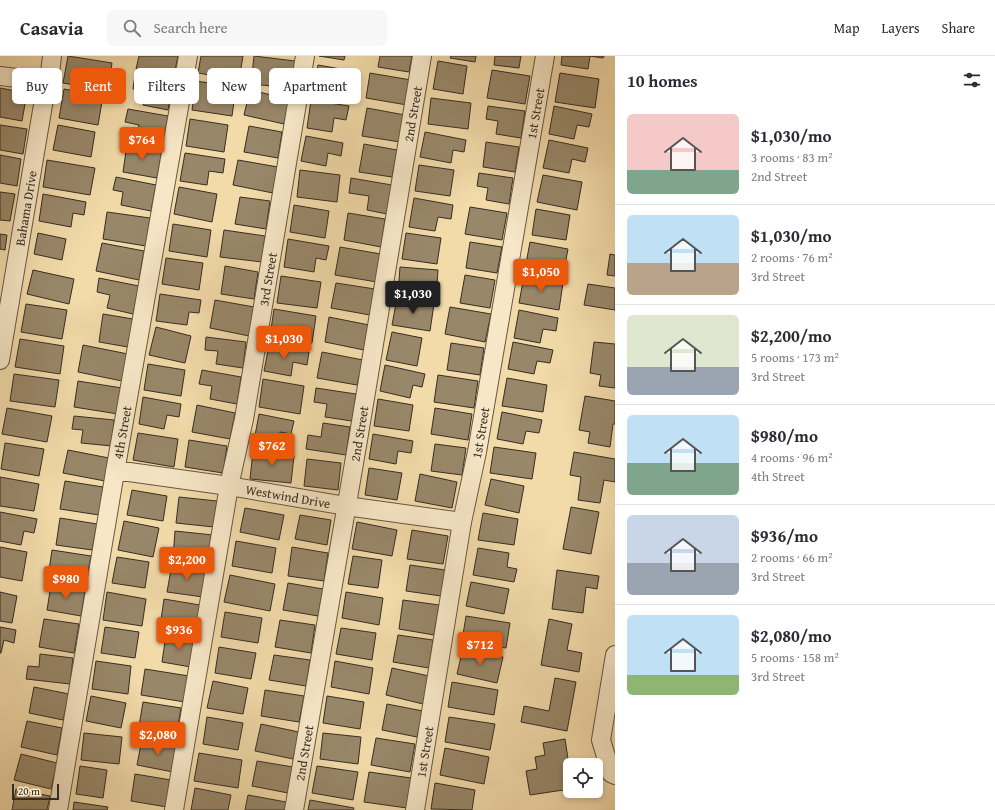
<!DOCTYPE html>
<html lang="en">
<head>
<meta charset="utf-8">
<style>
  :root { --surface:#fff; --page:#f7f7f7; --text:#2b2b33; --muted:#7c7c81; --line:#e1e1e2; --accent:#ea580c }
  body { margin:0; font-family:"Gentium Book Plus",serif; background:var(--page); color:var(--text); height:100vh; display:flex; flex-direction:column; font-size:15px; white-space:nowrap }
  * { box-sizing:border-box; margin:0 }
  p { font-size:13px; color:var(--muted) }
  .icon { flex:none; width:22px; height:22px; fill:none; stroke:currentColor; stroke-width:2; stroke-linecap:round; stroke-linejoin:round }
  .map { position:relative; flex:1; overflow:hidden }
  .side { display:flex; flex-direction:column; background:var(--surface); width:380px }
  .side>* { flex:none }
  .guide { position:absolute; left:12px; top:12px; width:380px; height:36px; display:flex; gap:8px }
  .tools { position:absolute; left:563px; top:702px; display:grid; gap:8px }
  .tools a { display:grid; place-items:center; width:40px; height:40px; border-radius:6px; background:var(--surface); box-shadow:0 2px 6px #0003; font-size:20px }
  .scale { position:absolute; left:12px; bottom:10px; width:47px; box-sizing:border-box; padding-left:4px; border:2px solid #362d24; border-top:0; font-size:11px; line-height:14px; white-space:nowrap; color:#362d24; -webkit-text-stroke:3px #f7e7c7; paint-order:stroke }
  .price { position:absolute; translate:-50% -34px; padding:0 9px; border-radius:4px; background:var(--accent); color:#fff; font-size:13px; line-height:26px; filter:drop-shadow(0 1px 2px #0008) }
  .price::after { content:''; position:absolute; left:50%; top:24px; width:12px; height:9px; margin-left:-6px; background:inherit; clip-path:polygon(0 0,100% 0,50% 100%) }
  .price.active { background:#222; color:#fff }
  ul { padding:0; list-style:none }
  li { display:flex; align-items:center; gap:12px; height:100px; padding:0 12px }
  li+li { border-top:1px solid var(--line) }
  li span { display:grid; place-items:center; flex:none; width:112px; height:80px; border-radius:6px; color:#555 }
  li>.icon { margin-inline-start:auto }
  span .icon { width:48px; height:48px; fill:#fffc; stroke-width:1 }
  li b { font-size:17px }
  h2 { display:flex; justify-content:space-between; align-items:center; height:48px; padding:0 12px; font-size:17px }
  .chip { padding:0 14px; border-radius:6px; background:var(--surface); box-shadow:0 2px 6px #0003; font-size:14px; line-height:36px }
  .chip.active { background:var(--accent); color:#fff }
  header { display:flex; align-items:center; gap:24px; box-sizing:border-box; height:56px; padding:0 20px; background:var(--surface); border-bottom:1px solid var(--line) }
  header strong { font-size:19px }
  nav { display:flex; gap:22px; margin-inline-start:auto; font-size:14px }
  .search { width:280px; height:36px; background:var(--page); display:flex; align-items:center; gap:10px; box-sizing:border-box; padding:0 14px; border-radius:6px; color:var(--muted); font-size:15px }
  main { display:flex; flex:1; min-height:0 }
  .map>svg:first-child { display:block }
  .building { fill:#988769; stroke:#362d24 }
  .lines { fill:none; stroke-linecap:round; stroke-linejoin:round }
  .minor-casing { stroke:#655845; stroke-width:20 }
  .minor { stroke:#f7e7c7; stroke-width:18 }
  .labels { text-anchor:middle; stroke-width:3; stroke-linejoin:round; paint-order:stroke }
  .street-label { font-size:13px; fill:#362d24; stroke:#f7e7c7 }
</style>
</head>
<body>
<header>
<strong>Casavia</strong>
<div class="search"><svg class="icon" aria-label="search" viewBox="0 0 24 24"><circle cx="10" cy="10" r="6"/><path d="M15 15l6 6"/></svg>Search here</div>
<nav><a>Map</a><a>Layers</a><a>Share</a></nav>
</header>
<main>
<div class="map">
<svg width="615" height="754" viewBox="0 0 615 754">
  <rect width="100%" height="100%" fill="#f2daa9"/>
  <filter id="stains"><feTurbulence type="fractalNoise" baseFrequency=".005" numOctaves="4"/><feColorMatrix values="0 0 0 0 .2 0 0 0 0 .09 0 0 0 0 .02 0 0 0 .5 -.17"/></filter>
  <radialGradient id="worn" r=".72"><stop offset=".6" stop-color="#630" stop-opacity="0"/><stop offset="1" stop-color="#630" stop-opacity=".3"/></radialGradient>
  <!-- building -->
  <path class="building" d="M68 0 112 7 108 35 63 27Z
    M139 0H178L174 19 136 13Z
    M201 0H243L239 24 198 17Z
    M254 0 295 5 292 32 251 28Z
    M319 0H345L344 4Z
    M380 0H412L409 16 378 11Z
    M451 0H476L475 6 450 2Z
    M495 0H521L519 12 494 9Z
    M562 0H604L603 2 590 0 588 13 561 9Z
    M438 5 467 10 463 38 433 33Z
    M318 9 358 16 355 29 342 27 340 40 314 36Z
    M492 14 530 20 525 48 487 42Z
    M370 17 411 24 407 49 366 42Z
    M560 17 599 23 595 52 555 46Z
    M135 19 173 26 168 54 143 49 146 35 133 33Z
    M196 25 236 31 232 60 192 54Z
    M0 32 27 37 22 65 0 61Z
    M64 33 103 40 98 69 59 62Z
    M250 34 289 43 284 68 244 59Z
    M431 42 471 47 468 73 428 68Z
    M311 44 349 50 346 64 334 62 332 76 307 72Z
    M488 50 525 55 521 82 496 78 498 65 486 63Z
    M554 50 592 58 589 71 577 69 574 83 549 78Z
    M367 52 405 59 400 86 362 80Z
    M128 53 168 60 163 87 136 82 139 69 125 66Z
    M190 63 228 69 224 96 186 90Z
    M0 69 27 73 23 98 0 94Z
    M58 69 95 76 91 101 53 94Z
    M249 70 282 76 278 102 244 96Z
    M425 76 466 84 464 96 453 94 451 107 420 101Z
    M306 80 343 87 341 100 328 97 326 110 301 105Z
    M549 84 588 92 585 106 572 103 569 117 543 112Z
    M486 86 519 91 515 116 483 111Z
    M127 88 162 94 157 122 123 116Z
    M364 88 397 94 392 121 359 116Z
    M185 97 225 103 223 117 209 115 207 129 180 125Z
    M0 99 21 103 17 130 0 127Z
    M47 104 95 112 90 139 43 131Z
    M238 104 278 111 273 137 233 129Z
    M419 109 454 114 450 140 415 135Z
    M300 114 340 119 337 146 297 141Z
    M479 117 513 122 509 148 486 144 488 132 477 130Z
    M543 119 582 126 577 154 537 146Z
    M116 121 156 129 151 155 121 149 123 136 113 134Z
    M351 122 392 129 387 158 367 154 369 140 349 137Z
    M179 131 217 138 212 166 174 158Z
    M0 136 15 138 10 165 0 164Z
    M43 138 86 146 84 159 73 157 71 171 39 165Z
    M240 141 270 145 266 173 235 168Z
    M414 142 453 149 451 163 438 161 435 175 409 171Z
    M294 149 329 155 325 182 290 176Z
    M470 151 507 157 502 184 465 178Z
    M536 153 570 159 566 184 532 179Z
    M107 156 150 162 146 190 103 183Z
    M348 157 385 163 381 191 344 184Z
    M173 168 211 174 207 201 169 195Z
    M224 174 265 180 262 206 220 201Z
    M38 177 66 183 62 204 34 198Z
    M406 177 441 182 437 208 402 203Z
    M0 178 7 179 5 194 0 193Z
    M288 183 329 190 326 204 316 202 314 216 284 211Z
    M470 186 502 191 497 217 466 212Z
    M530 186 568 193 563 220 525 213Z
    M102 187 144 195 139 224 96 215Z
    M340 191 381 198 377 226 335 219Z
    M610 198 615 199V220L607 219Z
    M166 202 203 207 199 234 162 228Z
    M225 210 258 216 254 243 221 238Z
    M400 211 438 214 436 242 398 238Z
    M33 214 74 223 69 248 27 238Z
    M465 219 495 224 490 252 460 247Z
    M281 220 321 226 317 252 277 247Z
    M524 220 563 227 559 254 519 247Z
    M99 222 139 230 133 258 107 252 110 239 97 236Z
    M336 227 375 233 370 259 331 252Z
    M588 228 615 232V254L584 249Z
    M160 238 201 244 199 257 189 256 187 269 156 265Z
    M397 242 434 248 430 275 392 269Z
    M215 244 254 251 249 280 210 272Z
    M26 248 67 254 62 283 21 276Z
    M450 251 491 258 485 286 445 278Z
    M274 253 316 260 312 287 270 280Z
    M519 254 558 262 556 275 543 273 540 287 514 282Z
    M103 258 133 263 128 291 99 286Z
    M329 261 369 269 364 294 325 286Z
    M156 271 191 280 185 307 149 299Z
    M392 276 422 282 417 310 386 304Z
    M206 281 246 286 243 312 216 308 218 295 205 294Z
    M20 283 64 290 60 318 15 311Z
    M513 286 553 294 550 307 537 305 534 318 508 313Z
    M594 286 615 288V332L599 330 601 319 590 317Z
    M451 287 484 292 480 319 447 314Z
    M83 289 128 298 122 325 78 316Z
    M269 289 309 296 307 309 293 306 291 320 264 315Z
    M322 296 363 304 357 329 317 322Z
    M148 308 185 314 181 340 144 334Z
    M385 309 425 318 422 331 413 329 410 342 380 335Z
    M202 314 241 321 237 348 210 343 212 330 199 328Z
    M14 318 59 324 55 351 10 345Z
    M438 319 478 325 474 352 434 346Z
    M507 322 547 329 543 356 502 350Z
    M263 323 304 330 300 358 259 351Z
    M78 325 122 332 118 358 74 351Z
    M316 332 356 338 352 365 325 361 327 348 314 346Z
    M585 340 615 345V368H613L610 391 588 387 590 376 579 374Z
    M143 341 181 348 179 361 167 359 164 373 139 368Z
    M378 343 413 349 409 375 374 370Z
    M197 349 235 357 230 383 192 376Z
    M7 352 52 360 47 386 2 378Z
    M435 352 472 358 468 384 431 378Z
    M502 356 542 364 539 377 526 375 523 388 497 383Z
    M259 358 294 365 291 378 280 376 277 389 254 385Z
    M74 360 114 364 112 390 81 387 83 374 72 373Z
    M323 367 350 371 346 399 306 393 308 379 321 381Z
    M138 377 178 383 174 411 133 404Z
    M373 378 413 385 411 397 398 395 396 408 369 403Z
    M189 384 227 390 223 417 185 411Z
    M5 387 44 393 39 420 1 413Z
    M435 388 466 392 462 419 431 415Z
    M494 391 536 397 532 423 490 417Z
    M68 394 109 402 105 425 63 417Z
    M253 395 294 400 291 427 250 423Z
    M574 396 615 403V426L604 424 600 447 578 444 581 421 570 419Z
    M307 403 341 407 338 434 304 430Z
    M369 412 402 417 397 444 365 439Z
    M420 418 457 426 452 452 415 445Z
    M0 421 39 428 34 455 0 450Z
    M491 423 524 430 519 457 485 449Z
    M65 425 103 431 99 459 60 453Z
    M132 434 167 440 163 465 127 459Z
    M179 441 217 445 214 471 176 467Z
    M571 451 599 456 591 498 563 493Z
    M245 452 284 459 279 484 240 476Z
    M0 456 37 463 34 477 24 475 21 489 0 485Z
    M483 457 518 463 514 489 478 484Z
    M300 459 331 464 327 489 295 483Z
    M60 462 97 468 92 494 56 489Z
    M124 465 159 472 153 501 118 494Z
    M357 466 397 474 392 500 352 493Z
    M412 474 448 480 443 508 407 503Z
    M175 475 213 479 210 506 173 502Z
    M236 485 276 492 272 517 232 510Z
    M0 491 27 496 22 525 0 521Z
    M292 491 328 497 324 525 288 520Z
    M478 492 509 497 507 511 517 513 514 526 473 519Z
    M52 494 91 500 86 527 48 521Z
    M353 500 382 504 378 532 348 528Z
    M117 501 149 506 145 532 112 527Z
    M172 508 208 514 203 541 167 536Z
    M410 509 445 514 441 540 406 535Z
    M557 514 599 520 597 533 586 531 583 557 552 553Z
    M230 519 275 528 270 555 224 546Z
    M471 526 509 533 504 558 466 550Z
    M288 527 323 533 318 560 283 554Z
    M51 529 85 535 81 560 47 554Z
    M0 536 17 540 12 567 0 565Z
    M107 536 146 543 142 570 103 564Z
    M346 536 383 542 379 569 342 562Z
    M164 543 200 549 195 577 160 571Z
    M403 544 439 549 434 579 399 573Z
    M225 556 262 562 258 587 221 581Z
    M466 560 510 567 506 592 462 585Z
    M44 563 79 568 74 597 39 591Z
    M549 563 572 568 567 594 582 597 579 616 541 609Z
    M280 564 315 569 311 597 275 591Z
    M0 571 16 574 14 587 4 584 1 597H0Z
    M105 571 139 576 135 602 101 597Z
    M341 572 376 577 372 604 336 598Z
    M166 579 196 583 191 611 162 606Z
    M398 579 433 584 429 612 393 606Z
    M219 591 256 597 251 623 215 617Z
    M463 592 503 601 497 627 457 618Z
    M40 598 73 602 70 628 26 623 28 610 39 611Z
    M274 599 310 604 306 630 269 624Z
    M96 605 131 610 128 638 92 633Z
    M335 605 373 612 369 638 331 631Z
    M392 612 429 620 423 648 386 639Z
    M145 613 189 620 185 646 141 639Z
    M555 622 576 626 567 675 521 666 524 650 549 655Z
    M213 625 248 632 243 658 207 652Z
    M452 626 498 634 494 659 448 651Z
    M34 631 69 638 63 664 29 657Z
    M265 634 304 640 299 666 261 660Z
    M91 640 126 647 121 672 86 665Z
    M327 640 364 646 360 673 323 667Z
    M143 646 181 652 176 682 138 676Z
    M387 648 423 655 417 681 382 674Z
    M207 661 243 667 238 694 203 688Z
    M449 661 495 668 490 694 445 686Z
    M27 665 62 672 57 699 21 691Z
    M261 668 299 676 293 703 255 695Z
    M84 677 122 681 119 708 81 704Z
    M323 677 361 681 358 708 320 703Z
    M376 682 415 688 410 716 371 709Z
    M142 683 178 690 173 716 137 709Z
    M565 683 570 716V733L530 739 526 715 537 713 535 701 545 699 543 687Z
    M445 692 489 701 484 728 440 719Z
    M199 697 242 704 238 732 194 725Z
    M21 698 57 707 51 733 14 724Z
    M257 705 293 711 288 737 252 730Z
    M80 710 107 714 103 742 76 738Z
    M317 710 358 716 353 744 312 737Z
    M369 716 411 722 407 752 364 746Z
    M135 718 171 724 167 751 131 745Z
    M435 727 475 734 472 754 431 753Z
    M195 732 231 739 228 754H191Z
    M16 733 50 740 47 754H12Z
    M248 739 286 746 285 754H245Z
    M310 744 354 752 353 754H308Z
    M74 746 108 751 107 754H73Z"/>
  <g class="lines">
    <!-- minor casing -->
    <g class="minor-casing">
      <g id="minor">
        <path d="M0 20 49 26"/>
        <path id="s1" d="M0 304 45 37 49 26 52 0"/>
        <path id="s2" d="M115 416H129L229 430 346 450 462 466"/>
        <path d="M615 599 601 684 611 717 615 719"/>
        <path id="s3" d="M58 754 115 416 188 0"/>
        <path id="s4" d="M174 754 229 430 244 363 305 0"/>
        <path id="s5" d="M294 754 358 384 422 0"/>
        <path id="s6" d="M415 754 462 466 477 396 545 0"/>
      </g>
    </g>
    <!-- minor -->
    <use href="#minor" class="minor"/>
  </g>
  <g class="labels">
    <!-- street labels -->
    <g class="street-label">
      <text dy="5" stroke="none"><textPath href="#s5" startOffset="706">2nd Street</textPath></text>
      <text dy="5" stroke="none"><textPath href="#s6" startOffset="707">1st Street</textPath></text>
      <text dy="5" stroke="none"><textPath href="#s1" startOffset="154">Bahama Drive</textPath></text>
      <text dy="5" stroke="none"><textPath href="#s4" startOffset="539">3rd Street</textPath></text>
      <text dy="5" stroke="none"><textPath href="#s3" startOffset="383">4th Street</textPath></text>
      <text dy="5" stroke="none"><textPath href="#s5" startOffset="382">2nd Street</textPath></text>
      <text dy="5" stroke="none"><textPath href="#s6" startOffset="383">1st Street</textPath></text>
      <text dy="5" stroke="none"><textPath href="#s2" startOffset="175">Westwind Drive</textPath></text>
      <text dy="5" stroke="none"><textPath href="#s5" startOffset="58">2nd Street</textPath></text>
      <text dy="5" stroke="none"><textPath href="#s6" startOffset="59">1st Street</textPath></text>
    </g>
  </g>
  <rect width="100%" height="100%" filter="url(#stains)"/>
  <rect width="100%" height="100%" fill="url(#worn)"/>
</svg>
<div class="tools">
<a><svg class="icon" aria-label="locate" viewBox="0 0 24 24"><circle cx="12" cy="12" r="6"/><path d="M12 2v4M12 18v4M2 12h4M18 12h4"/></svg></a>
</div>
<div class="scale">20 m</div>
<b class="price" style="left:142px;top:105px">$764</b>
<b class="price" style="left:541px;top:237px">$1,050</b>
<b class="price active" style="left:413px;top:259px">$1,030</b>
<b class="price" style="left:284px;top:304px">$1,030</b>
<b class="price" style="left:272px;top:411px">$762</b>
<b class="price" style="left:187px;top:525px">$2,200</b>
<b class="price" style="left:66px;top:544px">$980</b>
<b class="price" style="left:179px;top:595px">$936</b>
<b class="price" style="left:480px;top:610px">$712</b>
<b class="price" style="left:158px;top:700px">$2,080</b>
<div class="guide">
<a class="chip">Buy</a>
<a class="chip active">Rent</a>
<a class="chip">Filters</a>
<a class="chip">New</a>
<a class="chip">Apartment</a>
</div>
</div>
<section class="side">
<h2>10 homes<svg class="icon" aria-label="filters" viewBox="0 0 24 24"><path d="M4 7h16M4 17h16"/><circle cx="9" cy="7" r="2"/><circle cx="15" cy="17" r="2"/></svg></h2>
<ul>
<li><span style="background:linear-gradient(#f6c9c9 70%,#7fa58c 0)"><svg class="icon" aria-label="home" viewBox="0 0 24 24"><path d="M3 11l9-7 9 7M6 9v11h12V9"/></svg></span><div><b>$1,030/mo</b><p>3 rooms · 83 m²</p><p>2nd Street</p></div></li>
<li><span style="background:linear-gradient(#bfe0f5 60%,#b9a48a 0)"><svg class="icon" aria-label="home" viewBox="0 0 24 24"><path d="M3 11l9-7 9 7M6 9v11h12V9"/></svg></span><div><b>$1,030/mo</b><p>2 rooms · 76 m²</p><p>3rd Street</p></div></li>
<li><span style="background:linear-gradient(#dfe7d0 65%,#9aa5b1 0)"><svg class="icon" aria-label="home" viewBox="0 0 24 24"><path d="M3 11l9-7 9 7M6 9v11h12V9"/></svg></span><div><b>$2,200/mo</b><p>5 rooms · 173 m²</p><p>3rd Street</p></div></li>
<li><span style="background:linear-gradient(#bfe0f5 60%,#7fa58c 0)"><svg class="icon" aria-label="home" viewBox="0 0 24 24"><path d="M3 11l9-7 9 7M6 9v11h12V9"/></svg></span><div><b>$980/mo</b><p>4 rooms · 96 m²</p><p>4th Street</p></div></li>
<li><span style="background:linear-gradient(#c9d6e8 60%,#9aa5b1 0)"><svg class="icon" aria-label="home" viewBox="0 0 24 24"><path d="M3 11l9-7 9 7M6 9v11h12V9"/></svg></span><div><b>$936/mo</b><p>2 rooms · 66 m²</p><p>3rd Street</p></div></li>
<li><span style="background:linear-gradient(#bfe0f5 75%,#8fb573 0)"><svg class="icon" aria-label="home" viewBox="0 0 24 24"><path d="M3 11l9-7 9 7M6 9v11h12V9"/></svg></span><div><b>$2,080/mo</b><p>5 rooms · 158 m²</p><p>3rd Street</p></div></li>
</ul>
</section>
</main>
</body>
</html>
